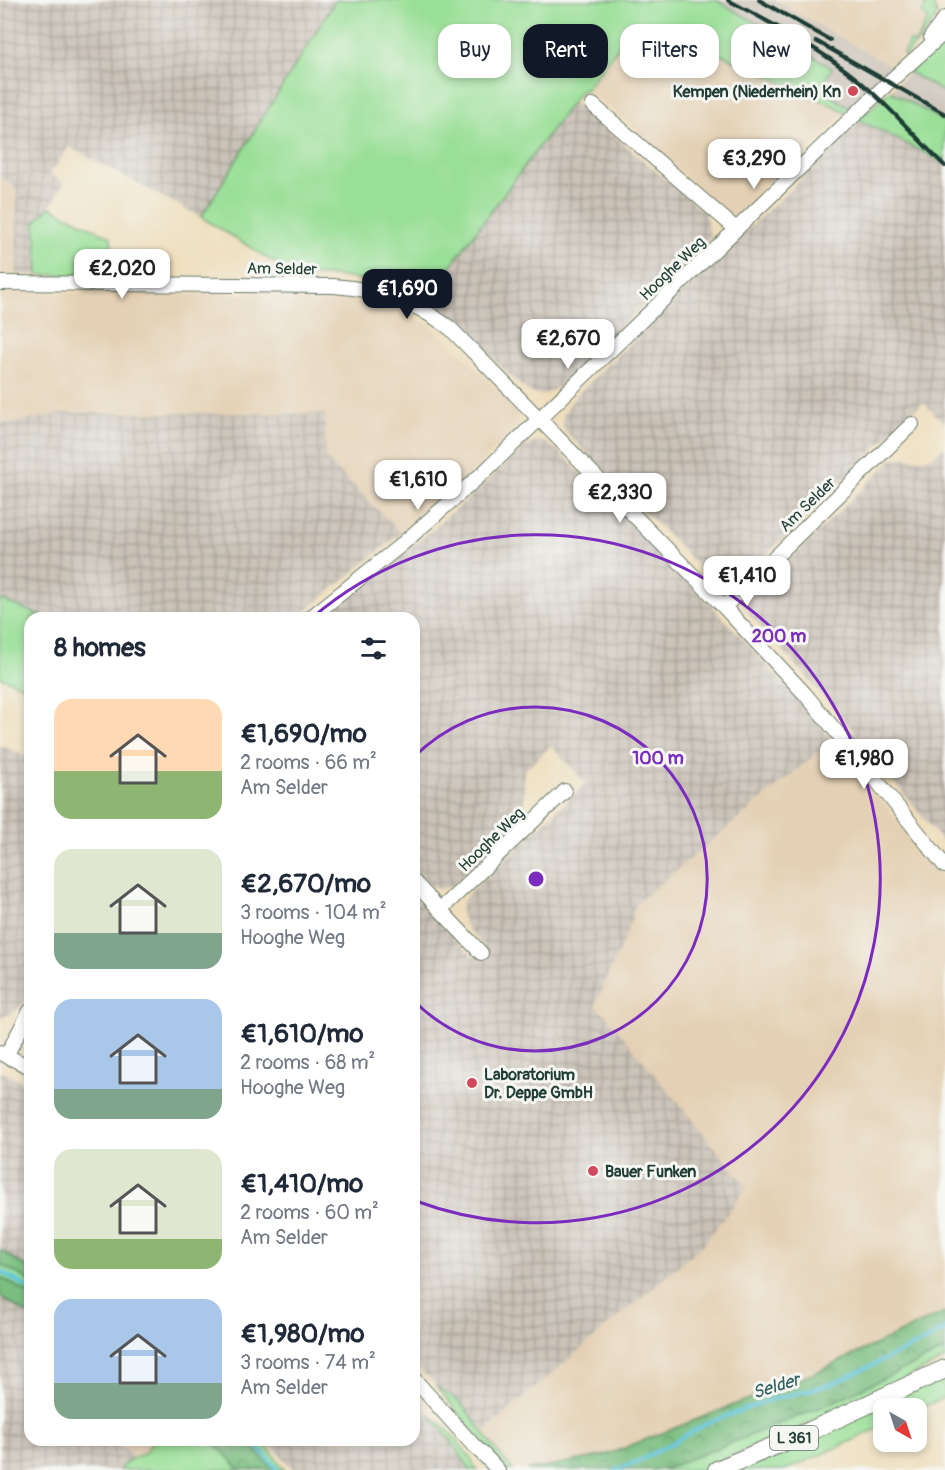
<!DOCTYPE html>
<html lang="en">
<head>
<meta charset="utf-8">
<style>
  :root { --surface:#fff; --page:#f2f2f3; --text:#1f2937; --muted:#747a83; --accent:#111827 }
  body { margin:0; font-family:Pangolin,sans-serif; background:var(--page); color:var(--text); height:100vh; display:flex; flex-direction:column; font-size:22px; white-space:nowrap }
  * { box-sizing:border-box; margin:0 }
  p { font-size:20px; color:var(--muted) }
  .icon { flex:none; width:33px; height:33px; fill:none; stroke:currentColor; stroke-width:2; stroke-linecap:round; stroke-linejoin:round }
  .map { position:relative; flex:1; overflow:hidden }
  .panel { position:absolute; left:24px; top:612px; width:396px; height:834px; display:flex; flex-direction:column; background:var(--surface); border-radius:18px; box-shadow:0 3px 9px #0003 }
  .panel>* { flex:none }
  .banner { position:absolute; left:438px; top:24px; width:417px; height:54px; display:flex; gap:12px }
  .needle { width:39px; rotate:141deg }
  .buttons { position:absolute; left:873px; top:1398px; display:grid; gap:12px }
  .buttons a { display:grid; place-items:center; width:54px; height:54px; border-radius:12px; background:var(--surface); box-shadow:0 3px 9px #0003; font-size:30px }
  .price { position:absolute; translate:-50% -51px; padding:0 14px; border-radius:12px; background:#fff; color:#222; font-size:20px; line-height:39px; filter:drop-shadow(0 2px 3px #0008) }
  .price::after { content:''; position:absolute; left:50%; top:36px; width:18px; height:14px; margin-left:-9px; background:inherit; clip-path:polygon(0 0,100% 0,50% 100%) }
  .price.current { background:var(--accent); color:#fff }
  ul { padding:0; list-style:none }
  li { display:flex; align-items:center; gap:18px; height:150px; padding:0 30px }
  li span { display:grid; place-items:center; flex:none; width:168px; height:120px; border-radius:18px; color:#555 }
  li>.icon { margin-inline-start:auto }
  span .icon { width:72px; height:72px; fill:#fffc; stroke-width:1 }
  li b { font-size:26px }
  h2 { display:flex; justify-content:space-between; align-items:center; height:72px; padding:0 30px; font-size:26px }
  .tag { padding:0 21px; border-radius:18px; background:var(--surface); box-shadow:0 3px 9px #0003; font-size:21px; line-height:54px }
  .tag.current { background:var(--accent); color:#fff }
  .map>svg:first-child { display:block }
  .built { fill:#e4d1b5 }
  .industrial { fill:url(#industrial-grid) }
  .railway { fill:#cbc2b8 }
  .grass { fill:#9adf97; stroke:#5c8e66; stroke-width:1.5 }
  .forest { fill:url(#forest-crowns); stroke:#4d7e5a; stroke-width:1.5 }
  .lines { fill:none; stroke-linecap:round; stroke-linejoin:round }
  .stream { stroke:#5ec4dc; stroke-width:4 }
  .minor-casing { stroke:#677564; stroke-width:16 }
  .major-casing { stroke:#677564; stroke-width:20 }
  .minor { stroke:#fff; stroke-width:14 }
  .major { stroke:#fff; stroke-width:18 }
  .rail { stroke:#1f3d34; stroke-width:4 }
  .ring { fill:none; stroke:#7b2cbf; stroke-width:3 }
  .poi-dot { fill:#d1495b; stroke:#f6f6f2; stroke-width:2 }
  .labels { text-anchor:middle; stroke-width:6; stroke-linejoin:round; paint-order:stroke }
  .shield { fill:#f6f6f2; stroke:#60746d; stroke-width:1.5 }
  .shield-label { font-size:15px; font-weight:bold; fill:#1f3d34 }
  .poi-label { font-size:16px; font-weight:bold; fill:#1f3d34; stroke:#f6f6f2; text-anchor:start }
  .street-label { font-size:16px; fill:#1f3d34; stroke:#f6f6f2 }
  .water-label { font-size:18px; font-style:italic; fill:#2f5f5e; stroke:#f6f6f2 }
  .centre { fill:#7b2cbf; stroke:#f6f6f2; stroke-width:3 }
  .ring-label { font-size:18px; text-anchor:middle; font-weight:bold; fill:#7b2cbf; stroke:#f6f6f2; stroke-width:6; stroke-linejoin:round; paint-order:stroke }
</style>
</head>
<body>
<div class="map">
<svg width="945" height="1470" viewBox="0 0 945 1470">
  <defs>
    <pattern id="industrial-grid" width="8" height="8" patternUnits="userSpaceOnUse" patternTransform="scale(1.5)"><rect width="8" height="8" fill="#cbc2b8"/><path d="M0 4h8M4 0v8" fill="none" stroke="#a49f96"/></pattern>
    <pattern id="forest-crowns" width="20" height="18" patternUnits="userSpaceOnUse" patternTransform="scale(1.5)"><rect width="20" height="18" fill="#7bbe80"/><path d="M2 6a3 3 0 1 1 6 0M12 15a3 3 0 1 1 6 0" fill="none" stroke="#649c6a"/></pattern>
  </defs>
  <rect width="100%" height="100%" fill="#f6f6f2"/>
  <filter id="ink" filterUnits="userSpaceOnUse"><feTurbulence type="fractalNoise" baseFrequency=".0167" numOctaves="2"/><feDisplacementMap in="SourceGraphic" scale="12" xChannelSelector="R" yChannelSelector="G"/><feConvolveMatrix kernelMatrix="1 2 1 2 8 2 1 2 1" color-interpolation-filters="sRGB"/></filter>
  <filter id="wash" filterUnits="userSpaceOnUse"><feTurbulence type="fractalNoise" baseFrequency=".008" numOctaves="4" result="noise"/><feDisplacementMap in="SourceGraphic" scale="24" xChannelSelector="R" yChannelSelector="G"/><feGaussianBlur stdDeviation="1.35" result="paint"/><feColorMatrix in="noise" values="0 0 0 0 0 0 0 0 0 0 0 0 0 0 0 0 0 1.4 0 .05"/><feComposite in="paint" operator="in"/></filter>
  <g filter="url(#wash)">
    <rect width="100%" height="100%" fill="#eedebc"/>
    <!-- built -->
    <path class="built" d="M774 0H929L932 15 922 38 892 67Z
      M668 30 846 112 807 151 735 217 731 216 638 137 641 133 586 89 629 33Z
      M0 180H6L17 189V275L0 274Z
      M0 293 326 294 385 301 427 323 468 360 509 401 517 412 518 423 509 436 467 477 401 533 325 456V414L65 413 13 423 0 422Z
      M833 740 945 879V1312L812 1374 606 1455 527 1470H513L499 1454 483 1432 704 1244 746 1188 605 1014 595 1007 623 942 637 903Z
      M112 1440H153L144 1454 134 1456Z"/>
    <!-- industrial -->
    <path class="industrial" d="M0 0H336L201 217 69 147 50 174 64 183 50 207 35 222 38 275H17V189L6 180H0Z
      M573 101 705 213 711 238 561 386 543 395 531 393 517 382 468 334 425 300Z
      M861 121 945 163V424L923 402 742 578 734 583 714 582 571 437 564 429 562 421 564 413 575 397 618 354 638 337 637 336 729 246 789 191Z
      M65 413 325 414V457L401 533 297 618H46L0 599V422L13 423Z
      M538 441 547 443 562 454 701 594 790 690 833 740 637 903 623 942 595 1006 605 1014 747 1187 704 1244 483 1432 468 1412 458 1401 436 1386 414 1363V896L473 957 484 946 468 929 464 922 461 911 463 901 469 893 586 783 551 746 524 771V819L459 881 450 887 440 889 430 886 414 872V618H324L405 553 481 487 521 449Z
      M945 447V845L850 727 805 675 749 614 746 606 749 599 893 459 902 458 923 459 932 457Z
      M0 745 30 758V994L22 1005 15 1011 0 1018Z
      M0 1071 30 1085V1269L0 1250Z
      M0 1296 30 1316V1440H112L134 1456 125 1462 119 1470H0Z
      M414 1399 450 1439 470 1470H294L266 1440H414Z"/>
    <!-- railway -->
    <path class="railway" d="M716 0H774L892 67 851 108 819 90 832 68 790 42Z
      M909 72 945 93V122L890 91Z"/>
    <!-- grass -->
    <path class="grass" d="M336 0H716L790 42 832 68 820 90 851 108 846 112 668 30 629 33 586 89 584 91 582 89 425 300 385 283 335 276H275L280 266 201 217Z
      M924 0H932L937 15 922 38 904 56 903 53 909 41 916 43 928 18 922 14 925 7Z
      M945 37V93L909 72Z
      M890 91 945 122V163L861 121 859 119Z
      M50 207 111 237 112 255H120V272L116 275H38L35 222Z
      M0 599 46 618H30V689L0 677Z
      M0 1264 30 1281V1294L0 1277Z
      M945 1350V1359L847 1407 700 1470H662L826 1405Z
      M945 1375V1397L917 1410 916 1408H884L883 1426 841 1446 785 1470H733Z
      M436 1386 458 1401 468 1412 499 1454 513 1470H505Z
      M428 1414C450 1429 465 1447 477 1470H470L450 1439Z
      M153 1440H212L240 1470H119C126 1461 132 1457 144 1454Z
      M247 1440H262L285 1470H273Z"/>
    <!-- forest -->
    <path class="forest" d="M0 1250 30 1269V1281L0 1264Z
      M0 1277 30 1294V1316L0 1296Z
      M945 1312V1350L826 1405 662 1470H527L606 1455 812 1374Z
      M212 1440H247L273 1470H240Z"/>
    <g class="lines">
      <!-- stream -->
      <path class="stream" d="M0 1271 30 1289
        M252 1440 278 1470
        M616 1470 643 1459 708 1423 767 1401 832 1384 931 1338 945 1329"/>
    </g>
  </g>
  <g filter="url(#ink)">
    <g class="lines">
      <!-- minor casing -->
      <g class="minor-casing">
        <path id="minor" d="M931 37 945 18
          M593 105 736 229
          M0 283 334 286C382 290 410 299 450 328L724 607 805 694 864 765 945 866
          M724 607 912 424
          M310 618 401 545 483 473 889 82 945 32
          M414 882 481 953
          M440 910 565 791
          M0 1053 30 1067
          M6 1056 30 1011
          M414 1379 474 1446 486 1457 498 1470"/>
      </g>
      <!-- major casing -->
      <g class="major-casing">
        <path id="major" d="M717 1470 810 1431 945 1369"/>
      </g>
      <!-- minor -->
      <use href="#minor" class="minor"/>
      <!-- major -->
      <use href="#major" class="major"/>
      <!-- rail -->
      <path class="rail" d="M728 0C772 24 818 47 857 79 889 105 915 137 945 166
        M759 0 830 40
        M816 41 945 114"/>
    </g>
  </g>
  <!-- distance rings -->
  <g class="ring">
    <path d="M414 757A172 172 0 1 1 414 1001"/>
    <path d="M313 617A344 344 0 1 1 416 1201"/>
  </g>
  <!-- markers -->
  <g class="poi-dot">
    <circle cx="853" cy="91" r="6"/>
    <circle cx="472" cy="1083" r="6"/>
    <circle cx="593" cy="1171" r="6"/>
  </g>
  <g class="labels">
    <!-- shield labels -->
    <rect class="shield" x="770" y="1426" width="48" height="24" rx="4.5"/>
    <g class="shield-label">
      <text x="794" y="1443">L 361</text>
    </g>
    <!-- poi labels -->
    <g class="poi-label">
      <text x="841" y="97" text-anchor="end">Kempen (Niederrhein) Kn</text>
      <text x="484" y="1080">Laboratorium<tspan x="484" dy="18">Dr. Deppe GmbH</tspan></text>
      <text x="605" y="1177">Bauer Funken</text>
    </g>
    <!-- street labels -->
    <g class="street-label">
      <text transform="translate(282 268) rotate(1)" y="6">Am Selder</text>
      <text transform="translate(672 268) rotate(-44)" y="6">Hooghe Weg</text>
      <text transform="translate(807 504) rotate(-44)" y="6">Am Selder</text>
      <text transform="translate(491 839) rotate(-44)" y="6">Hooghe Weg</text>
    </g>
    <!-- water labels -->
    <g class="water-label">
      <text transform="translate(776 1386) rotate(-17)" y="6">Selder</text>
    </g>
  </g>
  <circle cx="536" cy="879" r="9" class="centre"/>
  <g class="ring-label">
    <text x="779" y="642">200 m</text>
    <text x="658" y="764">100 m</text>
  </g>
</svg>
<div class="buttons">
<a><svg class="needle" viewBox="-14 -14 28 28"><path d="M0-13l5 13h-10z" fill="#e53935"/><path d="M0 13l5-13h-10z" fill="#747a83"/></svg></a>
</div>
<b class="price" style="left:754px;top:190px">€3,290</b>
<b class="price" style="left:122px;top:300px">€2,020</b>
<b class="price current" style="left:407px;top:320px">€1,690</b>
<b class="price" style="left:568px;top:370px">€2,670</b>
<b class="price" style="left:418px;top:511px">€1,610</b>
<b class="price" style="left:620px;top:524px">€2,330</b>
<b class="price" style="left:747px;top:607px">€1,410</b>
<b class="price" style="left:864px;top:790px">€1,980</b>
<div class="banner">
<a class="tag">Buy</a>
<a class="tag current">Rent</a>
<a class="tag">Filters</a>
<a class="tag">New</a>
</div>
<section class="panel">
<h2>8 homes<svg class="icon" aria-label="filters" viewBox="0 0 24 24"><path d="M4 7h16M4 17h16"/><circle cx="9" cy="7" r="2"/><circle cx="15" cy="17" r="2"/></svg></h2>
<ul>
<li><span style="background:linear-gradient(#ffd9b3 60%,#8fb573 0)"><svg class="icon" aria-label="home" viewBox="0 0 24 24"><path d="M3 11l9-7 9 7M6 9v11h12V9"/></svg></span><div><b>€1,690/mo</b><p>2 rooms · 66 m²</p><p>Am Selder</p></div></li>
<li><span style="background:linear-gradient(#dfe7d0 70%,#7fa58c 0)"><svg class="icon" aria-label="home" viewBox="0 0 24 24"><path d="M3 11l9-7 9 7M6 9v11h12V9"/></svg></span><div><b>€2,670/mo</b><p>3 rooms · 104 m²</p><p>Hooghe Weg</p></div></li>
<li><span style="background:linear-gradient(#a9c7e8 75%,#7fa58c 0)"><svg class="icon" aria-label="home" viewBox="0 0 24 24"><path d="M3 11l9-7 9 7M6 9v11h12V9"/></svg></span><div><b>€1,610/mo</b><p>2 rooms · 68 m²</p><p>Hooghe Weg</p></div></li>
<li><span style="background:linear-gradient(#dfe7d0 75%,#8fb573 0)"><svg class="icon" aria-label="home" viewBox="0 0 24 24"><path d="M3 11l9-7 9 7M6 9v11h12V9"/></svg></span><div><b>€1,410/mo</b><p>2 rooms · 60 m²</p><p>Am Selder</p></div></li>
<li><span style="background:linear-gradient(#a9c7e8 70%,#7fa58c 0)"><svg class="icon" aria-label="home" viewBox="0 0 24 24"><path d="M3 11l9-7 9 7M6 9v11h12V9"/></svg></span><div><b>€1,980/mo</b><p>3 rooms · 74 m²</p><p>Am Selder</p></div></li>
</ul>
</section>
</div>
</body>
</html>
